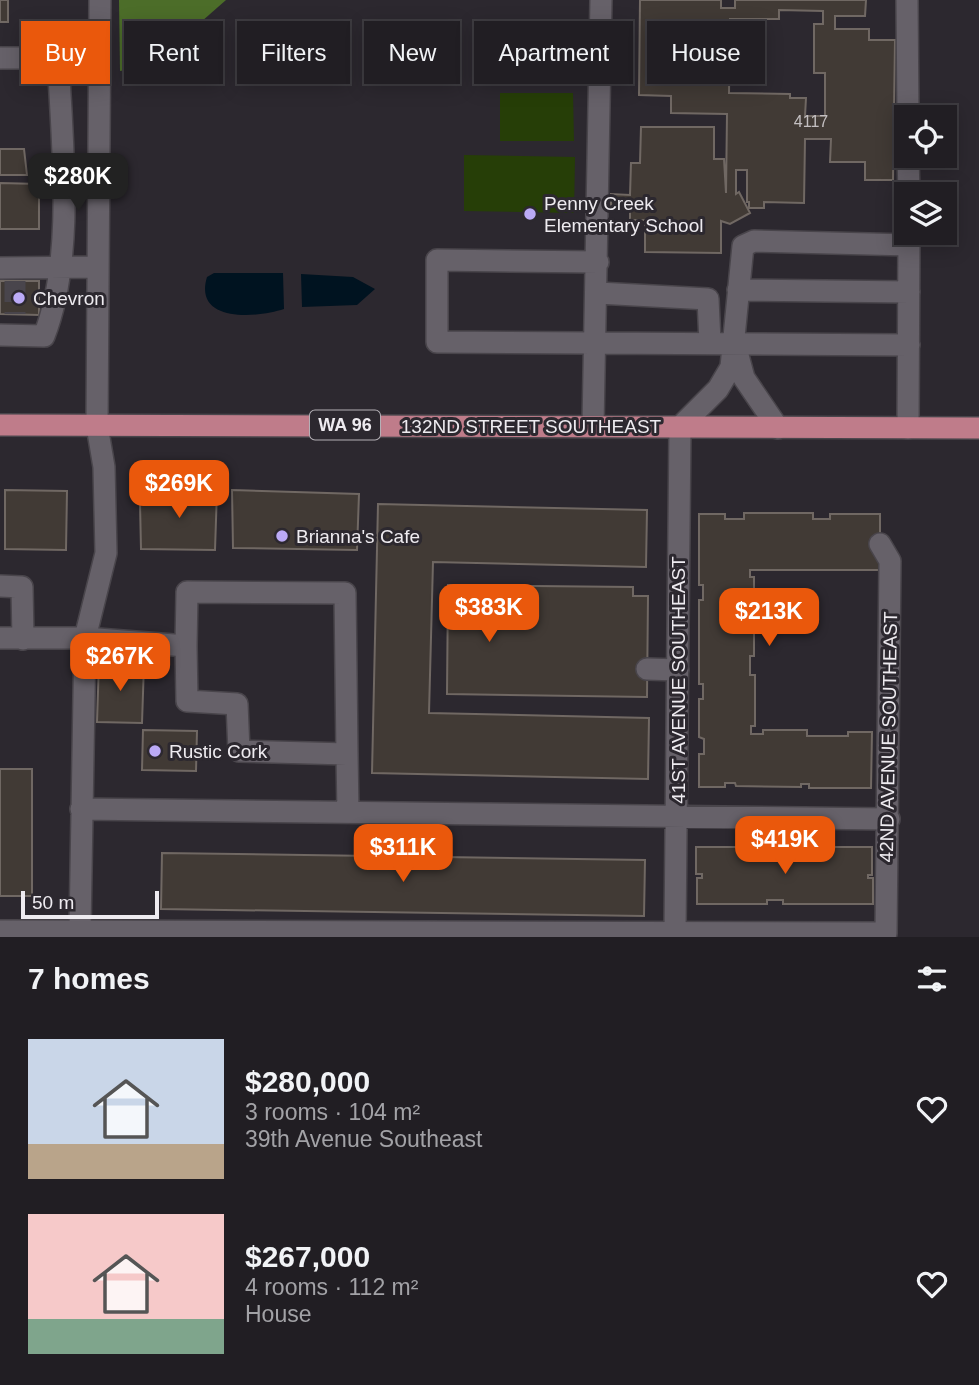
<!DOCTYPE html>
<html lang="en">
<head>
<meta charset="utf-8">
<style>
  :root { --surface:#211e23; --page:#2d2b30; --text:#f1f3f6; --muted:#a2a2a6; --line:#3e3c41; --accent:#ea580c }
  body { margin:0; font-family:Arial,sans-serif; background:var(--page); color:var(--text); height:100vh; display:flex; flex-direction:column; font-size:26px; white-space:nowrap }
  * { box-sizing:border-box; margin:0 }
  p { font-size:23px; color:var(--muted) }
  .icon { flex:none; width:38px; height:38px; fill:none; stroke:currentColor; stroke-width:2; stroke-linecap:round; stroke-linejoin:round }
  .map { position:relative; height:937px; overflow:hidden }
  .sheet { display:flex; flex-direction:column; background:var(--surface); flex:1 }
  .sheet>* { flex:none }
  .guide { position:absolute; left:21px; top:21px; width:938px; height:63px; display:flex; gap:14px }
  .buttons { position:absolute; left:894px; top:105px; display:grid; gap:14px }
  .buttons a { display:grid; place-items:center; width:63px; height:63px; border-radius:0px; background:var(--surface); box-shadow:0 4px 18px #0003,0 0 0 2px var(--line); font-size:35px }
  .scale { position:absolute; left:21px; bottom:18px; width:138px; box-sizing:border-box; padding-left:7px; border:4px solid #eeebf0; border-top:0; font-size:19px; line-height:24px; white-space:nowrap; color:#eeebf0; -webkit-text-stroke:5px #2c282f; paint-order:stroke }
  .price { position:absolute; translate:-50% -60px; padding:0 16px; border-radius:14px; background:var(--accent); color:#fff; font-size:23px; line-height:46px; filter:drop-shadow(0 2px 4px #0008) }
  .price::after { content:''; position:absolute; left:50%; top:42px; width:21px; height:16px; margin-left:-10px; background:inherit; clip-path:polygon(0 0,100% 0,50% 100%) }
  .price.on { background:#222; color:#fff }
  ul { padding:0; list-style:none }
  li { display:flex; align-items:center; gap:21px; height:175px; padding:0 28px }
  li span { display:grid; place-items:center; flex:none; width:196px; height:140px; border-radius:0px; color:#555 }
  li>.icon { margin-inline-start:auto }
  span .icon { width:84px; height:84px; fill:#fffc; stroke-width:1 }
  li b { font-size:30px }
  h2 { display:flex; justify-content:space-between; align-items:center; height:84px; padding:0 28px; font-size:30px }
  .chip { padding:0 24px; border-radius:0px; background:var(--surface); box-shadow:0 4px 18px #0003,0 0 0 2px var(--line); font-size:24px; line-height:63px }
  .chip.on { background:var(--accent); color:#fff }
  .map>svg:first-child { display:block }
  .green { fill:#263e07 }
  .forest { fill:#4c6d29 }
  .water { fill:#001320 }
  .building { fill:#413a35; stroke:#706863; stroke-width:2; fill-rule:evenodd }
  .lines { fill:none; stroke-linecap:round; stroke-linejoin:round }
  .minor-tunnel { stroke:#49454c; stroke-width:21; stroke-dasharray:21 10; stroke-linecap:butt }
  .minor-casing { stroke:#49454b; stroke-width:24 }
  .major-casing { stroke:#49454b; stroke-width:24 }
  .minor { stroke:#666169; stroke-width:21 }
  .major { stroke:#bf7c8a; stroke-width:21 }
  .poi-dot { fill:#bbaaf6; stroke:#2c282f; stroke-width:2.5 }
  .labels { text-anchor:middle; stroke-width:6; stroke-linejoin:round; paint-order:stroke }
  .number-label { font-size:16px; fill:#c3bfc1 }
  .shield { fill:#2c282f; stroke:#b4b0b6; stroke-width:2 }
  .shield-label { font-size:18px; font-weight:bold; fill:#eeebf0 }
  .poi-label { font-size:19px; fill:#eeebf0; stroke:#2c282f; text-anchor:start }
  .street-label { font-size:19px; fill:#eeebf0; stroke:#2c282f }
</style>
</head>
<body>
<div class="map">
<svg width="979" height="937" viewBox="0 0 979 937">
  <rect width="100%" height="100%" fill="#2c282f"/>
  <!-- green -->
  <path class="green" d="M500 93H573L574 141H500Z
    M464 155 575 157 574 213 464 211Z"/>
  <!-- forest -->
  <path class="forest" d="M119 0H226L152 65 120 71Z"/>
  <!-- water -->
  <path class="water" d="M214 273H283L284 309C257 318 193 323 207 277Z
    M301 274 353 277 375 289 357 305 302 307Z"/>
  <!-- building -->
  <path class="building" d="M0 0H8V22H0Z
    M640 0H721V8H735V0H866L865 16H835V29H869V40H895L893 180H865V162H830L831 139H805L804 203 764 202V208H749V202H747V170H736V194L739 192 750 213 730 224 721 221V253L645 252V220H630V208L611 207V194L630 195 631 163H640L641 127H714V159H724L726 193 727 114 671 113V96L639 95ZM779 10 823 11V24H814V73H825V116H805L806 98H790V94L729 93 730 19H779Z
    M0 149H24L27 175H0Z
    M0 183 39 184V229H0Z
    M0 281H39V315L0 314Z
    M5 490 67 491 66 550 5 549Z
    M153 490H217L215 550 141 549 140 503Z
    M232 490 359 494 357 550 233 548Z
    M378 504 647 510 646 567 433 562 429 713 649 718 648 779 372 773Z
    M744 513H813V519H830V514H880V570H750V577H754V656H750V675H755V726H751V734H763V730H807V736H848V732H872L871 788H809V784H801V787L736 786 735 783H725V787H699V754H704V739L699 737V699H703V684H699V600H703V585H699V514H725V519H744Z
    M448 585 633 587V596H648L647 697 447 694Z
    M99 662 144 664 142 723 97 722Z
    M143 730 197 731 196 771 142 770Z
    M0 769H32V896H0Z
    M696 847H771V852H787V847H872V875H868V878H873V904H783V900H767V904H697V878H702V874H696Z
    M162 853 645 860 644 916 161 909Z"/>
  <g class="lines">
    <!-- minor-tunnel -->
    <path class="minor-tunnel" d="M15 281V314"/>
    <!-- minor casing -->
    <g class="minor-casing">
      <path id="minor" d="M907 0 908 117
        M0 58H100
        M908 156 909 194
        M598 262 437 260V342L909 345
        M0 268 98 267
        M738 290 909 292
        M598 293 708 299 710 342
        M0 335 44 336C75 257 62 143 58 58
        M736 348 744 378 778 428
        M593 426 601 0
        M908 428 909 233
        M0 586 22 587 23 639
        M0 638H85L186 646 187 701 237 704 239 751 347 754 348 812
        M186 646 187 592 345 593 347 754
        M647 669 678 670
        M81 809 889 819
        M80 930 85 638 106 553 104 467 97 426 100 0
        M0 931 886 933 890 561 880 544
        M675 932 680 427 718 389 731 367 743 246 754 241 909 245"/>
    </g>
    <!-- major casing -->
    <g class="major-casing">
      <path id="major" d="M0 425 979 428"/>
    </g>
    <!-- minor -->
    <use href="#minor" class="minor"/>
    <!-- major -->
    <use href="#major" class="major"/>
  </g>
  <!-- markers -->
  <g class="poi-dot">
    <circle cx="530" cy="214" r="7"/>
    <circle cx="19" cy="298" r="7"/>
    <circle cx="282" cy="536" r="7"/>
    <circle cx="155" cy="751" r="7"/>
  </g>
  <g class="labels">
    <!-- number labels -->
    <g class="number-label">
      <text x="811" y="127">4117</text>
    </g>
    <!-- shield labels -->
    <rect class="shield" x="310" y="410.5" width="70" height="29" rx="5"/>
    <g class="shield-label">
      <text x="345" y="431">WA 96</text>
    </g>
    <!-- poi labels -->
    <g class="poi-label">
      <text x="544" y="210">Penny Creek<tspan x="544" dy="22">Elementary School</tspan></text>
      <text x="33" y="305">Chevron</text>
      <text x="296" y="543">Brianna's Cafe</text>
      <text x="169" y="758">Rustic Cork</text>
    </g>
    <!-- street labels -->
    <g class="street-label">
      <text x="531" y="433">132ND STREET SOUTHEAST</text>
      <text transform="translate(678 680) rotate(-90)" y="7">41ST AVENUE SOUTHEAST</text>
      <text transform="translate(888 737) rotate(-89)" y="7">42ND AVENUE SOUTHEAST</text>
    </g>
  </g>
</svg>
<div class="buttons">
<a><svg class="icon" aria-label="locate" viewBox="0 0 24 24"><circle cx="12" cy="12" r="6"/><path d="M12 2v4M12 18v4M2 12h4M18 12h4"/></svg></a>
<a><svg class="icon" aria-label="layers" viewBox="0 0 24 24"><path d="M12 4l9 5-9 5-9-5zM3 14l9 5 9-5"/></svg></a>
</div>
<div class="scale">50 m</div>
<b class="price on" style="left:78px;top:213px">$280K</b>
<b class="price" style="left:179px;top:520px">$269K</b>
<b class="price" style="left:489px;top:644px">$383K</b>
<b class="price" style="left:769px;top:648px">$213K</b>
<b class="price" style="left:120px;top:693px">$267K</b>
<b class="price" style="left:785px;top:876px">$419K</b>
<b class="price" style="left:403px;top:884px">$311K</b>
<div class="guide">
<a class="chip on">Buy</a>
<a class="chip">Rent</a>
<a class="chip">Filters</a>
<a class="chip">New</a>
<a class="chip">Apartment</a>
<a class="chip">House</a>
</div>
</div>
<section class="sheet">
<h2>7 homes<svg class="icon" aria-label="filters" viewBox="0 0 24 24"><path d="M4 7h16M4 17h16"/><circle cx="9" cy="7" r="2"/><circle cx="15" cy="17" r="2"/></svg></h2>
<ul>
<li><span style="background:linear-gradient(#c9d6e8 75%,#b9a48a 0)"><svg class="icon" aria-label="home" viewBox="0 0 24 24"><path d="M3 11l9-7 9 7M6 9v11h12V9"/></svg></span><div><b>$280,000</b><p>3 rooms · 104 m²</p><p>39th Avenue Southeast</p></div><svg class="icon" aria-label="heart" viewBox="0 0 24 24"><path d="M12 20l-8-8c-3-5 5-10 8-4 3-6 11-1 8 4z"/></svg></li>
<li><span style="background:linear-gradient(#f6c9c9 75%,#7fa58c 0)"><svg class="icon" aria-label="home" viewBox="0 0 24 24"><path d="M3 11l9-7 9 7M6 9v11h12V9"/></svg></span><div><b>$267,000</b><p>4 rooms · 112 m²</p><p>House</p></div><svg class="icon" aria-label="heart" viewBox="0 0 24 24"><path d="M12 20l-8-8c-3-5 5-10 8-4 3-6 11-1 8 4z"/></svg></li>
</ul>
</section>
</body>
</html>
